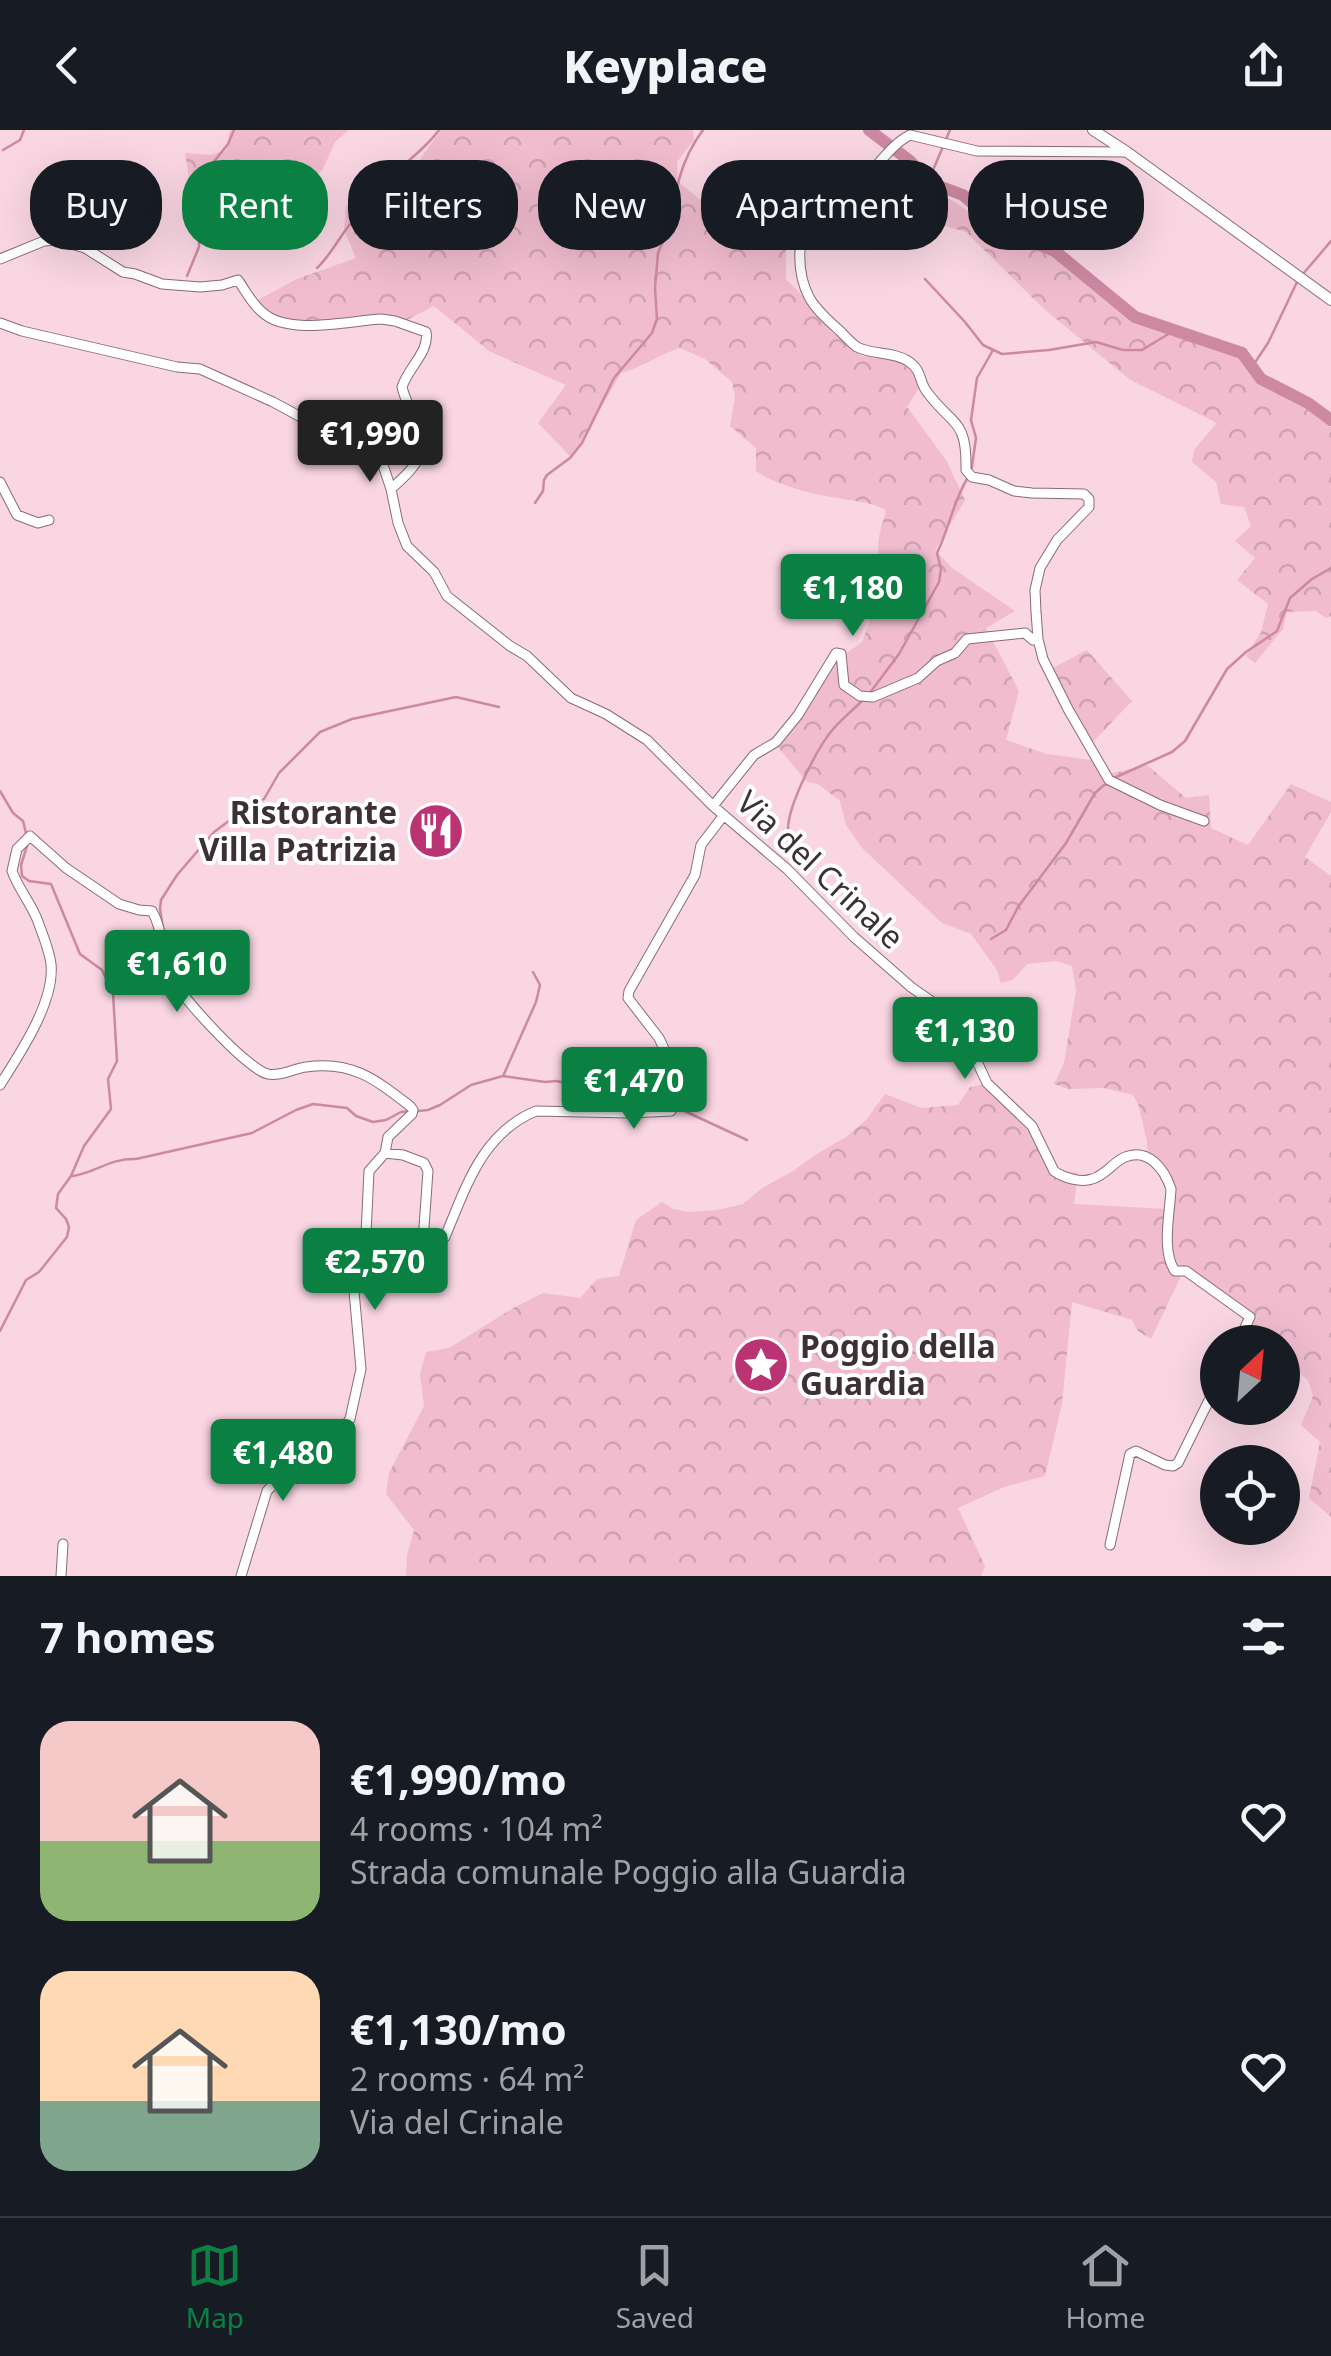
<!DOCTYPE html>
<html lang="en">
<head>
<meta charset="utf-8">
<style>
  :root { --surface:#171b24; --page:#242831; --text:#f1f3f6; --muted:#9ea1a6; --line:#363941; --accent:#0b8043 }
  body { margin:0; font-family:"Noto Sans",sans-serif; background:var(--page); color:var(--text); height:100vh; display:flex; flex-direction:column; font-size:38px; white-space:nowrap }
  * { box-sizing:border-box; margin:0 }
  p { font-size:32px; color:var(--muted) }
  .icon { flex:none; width:55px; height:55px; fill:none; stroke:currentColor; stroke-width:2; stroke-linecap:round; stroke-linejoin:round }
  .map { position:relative; height:1446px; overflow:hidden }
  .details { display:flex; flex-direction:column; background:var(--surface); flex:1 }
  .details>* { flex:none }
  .top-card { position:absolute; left:30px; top:30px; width:1272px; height:90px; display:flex; gap:20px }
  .needle { width:65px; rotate:26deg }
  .controls { position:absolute; left:1200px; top:1195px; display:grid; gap:20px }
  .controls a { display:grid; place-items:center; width:100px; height:100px; border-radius:50%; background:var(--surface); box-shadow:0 10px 40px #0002; font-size:50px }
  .price { position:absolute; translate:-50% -85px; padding:0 22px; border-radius:10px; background:var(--accent); color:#fff; font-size:32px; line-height:65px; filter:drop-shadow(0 2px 5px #0008) }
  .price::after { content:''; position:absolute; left:50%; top:60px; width:30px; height:22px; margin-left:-15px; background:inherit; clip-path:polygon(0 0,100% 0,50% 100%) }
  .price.selected { background:#222; color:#fff }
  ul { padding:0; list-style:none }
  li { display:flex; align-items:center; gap:30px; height:250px; padding:0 40px }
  li span { display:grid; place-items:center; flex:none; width:280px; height:200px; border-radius:30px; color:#555 }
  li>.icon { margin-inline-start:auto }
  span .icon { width:120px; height:120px; fill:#fffc; stroke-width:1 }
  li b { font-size:42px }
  h2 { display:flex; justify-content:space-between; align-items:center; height:120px; padding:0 40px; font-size:42px }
  .tag { padding:0 35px; border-radius:40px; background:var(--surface); box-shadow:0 10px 40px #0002; font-size:35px; line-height:90px }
  .tag.selected { background:var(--accent); color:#fff }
  header { display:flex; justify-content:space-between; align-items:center; height:130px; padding:0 40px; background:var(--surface); font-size:45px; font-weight:800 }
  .tab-bar { display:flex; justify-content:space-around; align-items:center; height:140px; border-top:2px solid var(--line); background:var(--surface); font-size:28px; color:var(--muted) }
  .tab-bar a { display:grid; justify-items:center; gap:5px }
  .tab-bar .selected { color:var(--accent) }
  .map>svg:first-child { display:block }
  .forest { fill:url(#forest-crowns) }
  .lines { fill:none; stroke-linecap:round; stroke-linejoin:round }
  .stream { stroke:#cd88a2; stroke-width:2.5 }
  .river { stroke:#cd88a2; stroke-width:12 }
  .minor-casing { stroke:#896b76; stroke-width:11 }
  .tertiary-casing { stroke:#896b76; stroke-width:12 }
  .minor { stroke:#fff; stroke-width:9 }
  .tertiary { stroke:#fff; stroke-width:10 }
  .labels { text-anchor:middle; stroke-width:8; stroke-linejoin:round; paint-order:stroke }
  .poi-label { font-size:32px; font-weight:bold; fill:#3d3035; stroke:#fff; text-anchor:end }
  .street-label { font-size:32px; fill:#3d3035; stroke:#fff }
</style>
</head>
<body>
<header><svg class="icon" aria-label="back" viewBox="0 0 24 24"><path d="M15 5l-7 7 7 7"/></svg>Keyplace<svg class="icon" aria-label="share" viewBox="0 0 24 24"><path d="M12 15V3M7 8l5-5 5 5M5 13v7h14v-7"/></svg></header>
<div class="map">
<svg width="1331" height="1446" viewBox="0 0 1331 1446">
  <defs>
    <pattern id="forest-crowns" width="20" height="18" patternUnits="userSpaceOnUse" patternTransform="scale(2.5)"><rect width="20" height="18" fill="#f0bcce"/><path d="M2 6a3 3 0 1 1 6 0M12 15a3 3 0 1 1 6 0" fill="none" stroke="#cfa2b2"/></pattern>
  </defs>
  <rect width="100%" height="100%" fill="#f9d6e2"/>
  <!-- forest -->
  <path class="forest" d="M230 0H349L335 12 323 39 308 56 295 62 281 60 244 74 212 55 200 53 191 62 185 23 211 25 226 20Z
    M441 0H693L694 10 677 32 678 52 701 70 786 108V149L861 226H889L913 241 919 258 907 277 946 330 965 370 935 420 952 438 1015 481 986 498 1019 561 1006 610 1047 624 1091 630 1045 542 1087 520 1132 571 1093 612 1109 644 1147 635 1186 668 1209 665 1211 698 1248 715 1291 654 1331 672V682L1305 727 1331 746V1387L1309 1368 1320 1312 1301 1295 1313 1266 1308 1250 1283 1231 1282 1212H1266L1252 1197 1257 1187 1193 1142 1181 1146 1151 1209 1138 1201 1132 1190 1072 1172 1062 1274 1045 1346 1004 1357 958 1378 985 1436 981 1446H406L407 1425 414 1400 386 1364 389 1343 424 1276 420 1244 426 1222 449 1218 515 1177 543 1163 580 1168 597 1149 619 1146 636 1090 662 1072 673 1079 689 1082 717 1080 743 1074 762 1058 793 1041 815 1025 846 1007 866 990 885 964 922 978 958 975 970 957 993 952 1036 995 1055 1039 1078 1043 1074 1074 1166 1079 1167 1051 1148 1029 1147 1011 1138 974 1133 965 1104 958 1068 959 1054 954 1064 933 1076 860 1072 836 1056 831 1027 834 1013 850 1001 853 997 840 971 804 942 793 863 719 846 695 840 671 818 654 807 652 778 617 801 589 836 530 862 512 870 491 854 457 888 442C871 419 880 405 886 380 869 371 851 371 832 367 807 363 777 355 756 341V318L730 296 735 267 732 252 705 229 680 218C658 225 643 237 621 243L572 328 538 293 566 255 489 221 434 176 397 195 376 194 300 200 263 189 252 173 297 149 356 128 344 100 346 76 378 44 418 32Z
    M914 49 947 67 995 99 1044 120 1127 188 1236 225 1268 259 1307 279 1331 297V486L1326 488 1316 481 1287 482 1283 499 1255 533 1246 526 1261 502 1268 474 1237 450 1255 428 1235 411 1251 396 1244 377 1221 374 1216 352 1192 332 1194 320 1217 293 1129 249 1044 179 966 102 917 88 904 65Z"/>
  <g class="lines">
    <!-- stream -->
    <path class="stream" d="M3 20 20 10 24 0
      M928 52 950 0
      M317 138C333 123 341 103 356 87 366 76 378 72 387 61 393 52 396 42 405 34 417 23 429 14 439 0
      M1303 144 1331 111
      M187 146 199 117V91L211 46 212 34 228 14 234 0
      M925 149 965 192 983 215 1002 224 1049 220 1096 212 1123 220H1142L1175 200
      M1252 237 1268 213 1298 150
      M971 343 976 308 971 290 977 248 993 220
      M535 373 543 361 544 350 547 345 570 328 582 313 614 248 652 203 657 189 655 158 658 123 664 109 675 96C672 63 682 28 703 0
      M869 564 899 524 939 452 941 439 937 423C949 399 953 372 967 349
      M1114 648 1172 622 1185 611 1227 539 1246 522 1277 501 1290 468 1312 449 1331 438
      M0 661 13 683 23 691 26 703
      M788 699C788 675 818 616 834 598 843 588 854 579 863 570
      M164 804 160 779 161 770 177 745 214 702 245 679 264 669 279 643 320 602 352 589 456 567 499 577
      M991 809 1006 800 1018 777 1066 713 1095 663 1104 655 1109 654
      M112 856 127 835 157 815
      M504 944 536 872 540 855 533 842
      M678 978 747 1010
      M418 981 428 980 440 975 471 955 503 946 545 952 556 951 566 953 601 955 624 960 667 975
      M73 1046C97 1042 110 1028 136 1029L252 1003 296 980 313 974 347 978 356 986 373 992 386 990 401 982 410 981
      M0 1201 26 1150 39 1142 67 1107 69 1097 66 1089 56 1078 58 1064 71 1046 84 1016 111 979 108 949 117 931 113 863 102 840 80 824 51 754 29 751 22 746 21 735 27 716"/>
    <!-- river -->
    <path class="river" d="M869 0 910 31 928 52 963 65 990 89 1056 122 1135 187 1242 223 1261 249 1308 273 1331 290"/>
    <!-- minor casing -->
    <g class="minor-casing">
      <path id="minor" d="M1127 22 977 21 910 5C888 16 875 42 855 57 845 65 815 79 810 86 796 107 797 144 809 167 816 180 829 191 840 201 845 206 851 213 857 217 872 225 892 221 908 231 923 241 918 250 927 262 953 297 967 288 966 340L972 347 989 350 1014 361 1032 363 1084 364 1089 369V377L1057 410 1040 438 1035 460 1036 482 1038 509 1043 529 1068 579 1109 650 1160 675 1204 691
        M0 129 44 111 57 110 85 118 123 142 135 144 162 154 200 157 222 155 238 150C245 160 252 174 262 182 287 206 349 191 381 189L395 191 426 202C430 221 408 238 402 257 404 266 407 272 411 280 430 321 423 330 391 359
        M0 193 22 201 177 237 200 239 273 272 312 293 345 304 366 307 377 317 391 359 398 393 407 416 434 442 447 466 510 516 527 526 571 568 606 584 647 610 713 676 787 739 854 807 911 857 951 885 972 921 987 953 1032 996 1054 1041C1064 1048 1081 1053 1092 1049 1105 1046 1113 1032 1125 1027 1148 1018 1164 1038 1171 1059 1170 1082 1161 1122 1175 1141H1186L1250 1187 1238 1212
        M0 352 17 385 38 393 49 390
        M713 676 754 625 776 612 798 585 836 523 841 524 844 555 860 566 873 567 918 548 937 531 955 523 967 509 1025 503 1033 510 1038 509
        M0 955C20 923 55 872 51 834 49 819 42 803 37 789 30 772 18 758 12 741L17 719 30 706 66 738 119 774 139 780 152 781C164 801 160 827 171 847 181 867 248 940 268 944 280 947 295 938 306 937 352 930 376 950 410 976L413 980 412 984 388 1007 385 1023
        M1110 1415 1130 1324 1136 1321 1165 1335 1173 1336 1178 1333 1218 1252
        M61 1446 63 1414
        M241 1446 267 1361 305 1323 342 1300 350 1289 361 1239 353 1150 366 1104 369 1041 385 1023 403 1025 424 1033 428 1041 424 1097 426 1105 438 1108 445 1107C466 1057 482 1003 536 981L630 983 671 981 675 972 666 923 659 908 628 868 629 861 695 745 701 715 724 685"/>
    </g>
    <!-- tertiary casing -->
    <g class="tertiary-casing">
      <path id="tertiary" d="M1093 0 1127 22 1331 170"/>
    </g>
    <!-- minor -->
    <use href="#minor" class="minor"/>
    <!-- tertiary -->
    <use href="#tertiary" class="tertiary"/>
  </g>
  <!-- icons -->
  <defs>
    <g id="restaurant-disc" transform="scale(2.875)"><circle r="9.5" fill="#ba3474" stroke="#fff"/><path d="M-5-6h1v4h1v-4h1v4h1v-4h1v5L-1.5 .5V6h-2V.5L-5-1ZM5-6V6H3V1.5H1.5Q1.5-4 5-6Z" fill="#fff"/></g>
    <g id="sight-disc" transform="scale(2.875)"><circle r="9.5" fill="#ba3474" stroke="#fff"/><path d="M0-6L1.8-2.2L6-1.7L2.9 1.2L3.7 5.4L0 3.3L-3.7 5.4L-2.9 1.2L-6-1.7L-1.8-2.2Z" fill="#fff"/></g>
  </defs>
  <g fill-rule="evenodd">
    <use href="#restaurant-disc" x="436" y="701"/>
    <use href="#sight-disc" x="761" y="1235"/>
  </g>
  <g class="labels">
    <!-- poi labels -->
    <g class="poi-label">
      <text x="397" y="694">Ristorante<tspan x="397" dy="37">Villa Patrizia</tspan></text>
      <text x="800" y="1228" text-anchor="start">Poggio della<tspan x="800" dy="37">Guardia</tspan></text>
    </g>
    <!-- street labels -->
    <g class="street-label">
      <text transform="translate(820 740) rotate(43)" y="11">Via del Crinale</text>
    </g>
  </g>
</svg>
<div class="controls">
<a><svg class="needle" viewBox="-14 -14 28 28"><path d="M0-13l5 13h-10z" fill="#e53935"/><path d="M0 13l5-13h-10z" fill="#9ea1a6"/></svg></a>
<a><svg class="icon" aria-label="locate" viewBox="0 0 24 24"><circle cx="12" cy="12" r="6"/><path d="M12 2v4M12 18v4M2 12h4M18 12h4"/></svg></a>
</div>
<b class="price selected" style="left:370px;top:355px">€1,990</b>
<b class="price" style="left:853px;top:509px">€1,180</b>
<b class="price" style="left:177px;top:885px">€1,610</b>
<b class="price" style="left:965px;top:952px">€1,130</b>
<b class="price" style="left:634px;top:1002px">€1,470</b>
<b class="price" style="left:375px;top:1183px">€2,570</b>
<b class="price" style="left:283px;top:1374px">€1,480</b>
<div class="top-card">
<a class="tag">Buy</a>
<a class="tag selected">Rent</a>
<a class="tag">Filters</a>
<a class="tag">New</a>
<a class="tag">Apartment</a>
<a class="tag">House</a>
</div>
</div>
<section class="details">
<h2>7 homes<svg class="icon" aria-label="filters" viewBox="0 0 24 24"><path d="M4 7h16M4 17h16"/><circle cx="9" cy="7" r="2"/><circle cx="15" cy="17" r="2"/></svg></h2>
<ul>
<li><span style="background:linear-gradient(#f6c9c9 60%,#8fb573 0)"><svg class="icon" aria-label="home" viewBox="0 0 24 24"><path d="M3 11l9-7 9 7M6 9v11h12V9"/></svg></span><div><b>€1,990/mo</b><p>4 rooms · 104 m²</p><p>Strada comunale Poggio alla Guardia</p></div><svg class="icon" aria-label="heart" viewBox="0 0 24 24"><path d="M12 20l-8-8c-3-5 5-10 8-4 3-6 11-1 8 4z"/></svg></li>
<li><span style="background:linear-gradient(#ffd9b3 65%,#7fa58c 0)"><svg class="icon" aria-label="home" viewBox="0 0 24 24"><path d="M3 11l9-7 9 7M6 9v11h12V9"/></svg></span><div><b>€1,130/mo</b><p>2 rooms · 64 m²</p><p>Via del Crinale</p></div><svg class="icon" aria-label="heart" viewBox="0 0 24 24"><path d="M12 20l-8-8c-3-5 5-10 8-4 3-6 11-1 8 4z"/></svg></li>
</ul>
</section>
<nav class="tab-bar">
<a class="selected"><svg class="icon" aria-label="map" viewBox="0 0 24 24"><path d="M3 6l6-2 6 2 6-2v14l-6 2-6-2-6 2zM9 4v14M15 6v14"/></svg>Map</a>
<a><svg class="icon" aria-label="saved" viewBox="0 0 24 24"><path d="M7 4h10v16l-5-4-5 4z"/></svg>Saved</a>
<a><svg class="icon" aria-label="home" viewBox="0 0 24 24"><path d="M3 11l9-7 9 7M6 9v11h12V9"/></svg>Home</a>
</nav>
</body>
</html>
